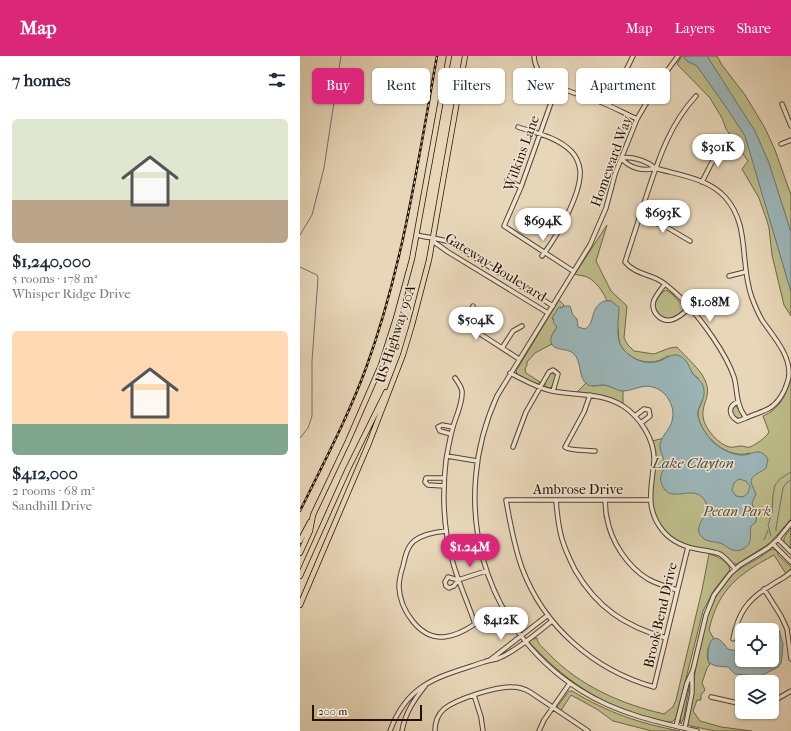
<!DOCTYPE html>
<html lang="en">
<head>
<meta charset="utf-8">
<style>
  :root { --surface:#fff; --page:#f2f2f3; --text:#1f2937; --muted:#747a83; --accent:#db2777 }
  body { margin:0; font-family:"IM FELL French Canon",serif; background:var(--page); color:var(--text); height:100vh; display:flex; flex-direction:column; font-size:15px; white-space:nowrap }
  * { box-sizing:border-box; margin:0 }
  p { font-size:13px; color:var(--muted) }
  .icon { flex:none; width:22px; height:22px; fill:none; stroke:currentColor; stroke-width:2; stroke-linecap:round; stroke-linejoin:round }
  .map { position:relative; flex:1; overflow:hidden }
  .side { display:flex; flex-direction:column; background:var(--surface); width:300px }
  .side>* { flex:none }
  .guide { position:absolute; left:12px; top:12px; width:380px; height:36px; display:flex; gap:8px }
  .controls { position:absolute; left:435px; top:567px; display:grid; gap:8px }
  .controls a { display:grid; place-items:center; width:44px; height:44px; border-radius:6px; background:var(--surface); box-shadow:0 1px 3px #0004; font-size:20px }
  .scale { position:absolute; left:12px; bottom:10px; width:110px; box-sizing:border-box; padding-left:4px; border:2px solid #241103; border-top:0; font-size:11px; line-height:14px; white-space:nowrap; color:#241103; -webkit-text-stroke:3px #efe4d1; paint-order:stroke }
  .price { position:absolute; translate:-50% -34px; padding:0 9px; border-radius:14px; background:#fff; color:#222; font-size:13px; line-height:26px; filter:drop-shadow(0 1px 2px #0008) }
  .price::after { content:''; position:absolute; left:50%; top:24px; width:12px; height:9px; margin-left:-6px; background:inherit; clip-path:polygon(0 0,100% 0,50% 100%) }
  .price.current { background:var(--accent); color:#fff }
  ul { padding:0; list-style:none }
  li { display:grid; align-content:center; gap:8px; height:212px; padding:0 12px }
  li span { display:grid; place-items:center; height:124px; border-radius:6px; color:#555 }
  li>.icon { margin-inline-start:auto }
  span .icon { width:72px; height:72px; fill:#fffc; stroke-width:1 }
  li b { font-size:17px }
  h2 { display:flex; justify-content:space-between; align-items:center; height:48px; padding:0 12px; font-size:17px }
  .pill { padding:0 14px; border-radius:6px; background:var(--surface); box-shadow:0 1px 3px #0004; font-size:14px; line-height:36px }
  .pill.current { background:var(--accent); color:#fff }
  header { display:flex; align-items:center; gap:24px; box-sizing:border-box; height:56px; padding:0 20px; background:var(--accent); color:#fff }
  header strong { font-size:19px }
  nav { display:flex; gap:22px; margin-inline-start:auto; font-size:14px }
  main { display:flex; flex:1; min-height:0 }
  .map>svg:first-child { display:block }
  .green { fill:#bdbc8a; stroke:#706646 }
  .water { fill:#9bb6b9; stroke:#6b7470; fill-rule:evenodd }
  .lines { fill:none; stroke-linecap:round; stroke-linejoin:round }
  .stream { stroke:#6b7470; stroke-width:1 }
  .minor-casing { stroke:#554230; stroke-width:5.5 }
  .major-casing { stroke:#241103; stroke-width:6 }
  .minor { stroke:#efe4d1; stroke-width:3.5 }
  .major { stroke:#e7d6b8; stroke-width:4.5 }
  .rail-casing { stroke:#241103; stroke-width:2.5 }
  .rail { stroke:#efe4d1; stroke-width:1; stroke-dasharray:3; stroke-linecap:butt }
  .labels { text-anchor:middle; stroke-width:3; stroke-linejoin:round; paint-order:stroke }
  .street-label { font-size:14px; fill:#241103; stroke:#efe4d1 }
  .park-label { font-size:14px; font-style:italic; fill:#5a4d32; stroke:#efe4d1 }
  .water-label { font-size:15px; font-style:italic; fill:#4e4b43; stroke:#efe4d1 }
</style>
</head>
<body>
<header>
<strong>Map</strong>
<nav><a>Map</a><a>Layers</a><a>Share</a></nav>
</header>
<main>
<section class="side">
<h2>7 homes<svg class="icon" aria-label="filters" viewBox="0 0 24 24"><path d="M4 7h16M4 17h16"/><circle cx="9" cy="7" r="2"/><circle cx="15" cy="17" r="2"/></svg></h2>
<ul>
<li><span style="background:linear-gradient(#dfe7d0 65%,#b9a48a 0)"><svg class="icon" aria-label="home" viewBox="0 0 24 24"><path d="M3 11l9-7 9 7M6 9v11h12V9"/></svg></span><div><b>$1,240,000</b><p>5 rooms · 178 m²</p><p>Whisper Ridge Drive</p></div></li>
<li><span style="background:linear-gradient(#ffd9b3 75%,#7fa58c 0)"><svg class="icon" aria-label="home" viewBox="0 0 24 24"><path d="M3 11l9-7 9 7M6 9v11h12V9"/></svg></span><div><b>$412,000</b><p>2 rooms · 68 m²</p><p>Sandhill Drive</p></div></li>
</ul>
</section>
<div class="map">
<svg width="491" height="675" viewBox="0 0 491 675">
  <rect width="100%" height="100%" fill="#e7d6b8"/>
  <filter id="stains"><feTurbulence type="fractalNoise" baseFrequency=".005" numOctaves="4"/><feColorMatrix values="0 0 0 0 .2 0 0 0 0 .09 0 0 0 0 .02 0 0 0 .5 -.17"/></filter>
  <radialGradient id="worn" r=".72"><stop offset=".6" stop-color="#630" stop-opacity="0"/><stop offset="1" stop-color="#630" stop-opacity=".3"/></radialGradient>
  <!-- green -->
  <path class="green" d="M382 0H417L422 9 445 39 465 72 475 94 491 139V260L484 249 472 199 469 172 467 165 459 142 442 113 448 105 426 73 422 62 410 42 377 8Z
    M307 169 296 205 311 235 327 250 324 282 328 289 334 295 354 298 370 292 377 291C384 299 401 314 405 324 413 342 399 348 404 365 407 375 419 388 429 391 433 392 437 390 441 390 444 390 447 392 450 391 455 389 467 381 469 376L463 360C479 354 487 338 491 321V463L470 487 437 508H433L422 498 381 488 366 477 357 466 353 455 351 444 354 416 352 385 369 381 421 413 450 397C428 404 401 381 398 359 397 353 402 349 402 344 402 337 400 329 398 322L393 318 384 303 367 300C352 312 329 305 320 288 318 284 319 277 318 272 316 263 313 254 311 245H307C304 237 296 225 287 221 283 219 279 220 275 218Z
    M366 234 372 238 384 251V255L371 263 361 261C359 259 356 256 355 253 353 247 360 237 366 234Z
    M259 244 264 249 262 252 260 251 252 263 255 264 257 271 252 279V288L235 297 227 306V309L225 313 226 317 240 326 237 329 217 318 216 315Z
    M254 315 256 317 257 321 251 332H247L245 330C245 325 249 316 254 315Z
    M286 327 293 330 305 329 323 335V348C308 340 294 338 277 336Z
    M436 350 443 360 440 363 434 360 432 355 433 352Z
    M491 472 490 486 491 494 484 487V482Z
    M472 493 477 494 478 499 491 511V515L486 518 474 499C439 518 418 533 409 574L414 583C407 589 405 601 410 608L407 612 402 627 405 634 401 639V644H397L393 655 400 665 421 671 452 675H415L391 670 388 669 387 666C397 620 396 560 428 523 437 513 448 508 459 502 463 499 467 496 472 493Z
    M409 498C417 500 428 505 430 514L414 534 403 555 376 662 372 666C365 666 356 663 348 661 301 650 261 621 229 586V584L237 582C237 588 245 593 249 598 280 630 321 648 364 658L373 651 376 644 402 534Z
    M390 626 384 661 381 668 380 661 389 626Z
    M269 635H272C309 657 338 667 380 675H352L313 665 298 654 271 639 260 656 258 654 257 651Z"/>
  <!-- water -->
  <path class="water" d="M386 0H407L455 75 469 107 491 176V236L445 80 428 54 397 10 387 5 384 2Z
    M304 245H311L319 251C319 261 316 279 320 288 326 300 342 309 355 306 366 305 374 292 385 304 389 308 390 314 393 318 397 323 404 326 404 335 405 342 400 348 398 355 396 365 407 380 414 387 421 393 434 400 444 399 453 398 458 392 466 400L468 404 466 412C461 417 448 419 452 429 453 432 455 435 456 438L452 447 453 450 457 454 456 466 451 470C449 479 454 487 443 493 436 497 430 493 424 489 417 484 408 488 402 481 389 468 418 457 402 441 390 429 368 450 361 426 359 421 363 416 364 411 366 403 359 396 360 388 361 383 364 379 367 375 374 366 375 354 369 344 364 334 352 328 341 331 335 332 330 335 323 335 316 335 310 329 303 329 298 329 293 331 288 329 277 322 283 306 273 297 265 291 249 296 251 282 252 278 255 275 257 271L253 266 254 264 252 262 259 251 262 252 263 250H270L273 259 277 263 278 271 285 273C296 267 289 252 304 245ZM439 423 446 425 450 430 448 437 443 441 436 440 432 434 434 427Z
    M475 570 479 574 483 588 482 601 481 607 478 611 463 619 457 620 435 618 428 611 416 610 409 607C406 599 409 574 421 585 424 587 426 591 428 593L436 595 442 600V604H472V574H468L470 572Z"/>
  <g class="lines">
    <!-- stream -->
    <path class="stream" d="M0 179 12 159 24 112 41 0
      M0 211 17 219 18 222 12 305V360L8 372 0 382
      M476 475V472L483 432 486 427 491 424
      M471 480 468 469 472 457 473 439 475 429 480 423 491 416
      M464 484 468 474"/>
    <!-- minor casing -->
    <g class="minor-casing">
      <path id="minor" d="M234 0C236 31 275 36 298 45 311 50 324 57 337 63
        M378 0 358 27 337 63 315 118 306 152 290 189 197 340C149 446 180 570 280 634 316 657 356 666 397 675
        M257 30 221 131 204 170 273 215
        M482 48 491 70
        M309 49 333 0
        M218 71C236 77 257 81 271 95 276 100 279 107 280 114 282 138 256 182 242 200
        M481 88 491 84
        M355 112C344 116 329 112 321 102 332 100 347 105 355 112 378 119 408 122 425 141 451 170 439 207 452 242 455 250 458 257 462 264 472 279 490 298 489 318 489 324 486 330 484 335 474 355 464 354 446 362 444 359 441 355 440 351 436 342 437 331 434 321 426 297 401 263 383 244 376 237 367 228 357 223 346 218 333 216 325 206 332 185 339 163 346 141 358 105 369 69 396 40
        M207 124 221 131
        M402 126 411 108 423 90
        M340 161 368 172 390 185
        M117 179C128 182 140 182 151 187L253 250
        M133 183 134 186 148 196 248 257
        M429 220 445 216
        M365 228C361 233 357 238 354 244 350 255 360 266 371 264 378 263 384 256 390 252
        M173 250 167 266 168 270 219 303
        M202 292 213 275 222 270
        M210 317C224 324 237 332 252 335 276 340 301 336 323 350 340 361 355 384 354 405 352 431 344 452 363 475 373 487 387 492 402 494 408 495 415 496 420 498 426 502 431 508 435 513
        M290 339 284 356 265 391C269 395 288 394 295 395
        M438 346C427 350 429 360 438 365L446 362
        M335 360 344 353 349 354 350 360 341 367
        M151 378 140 375 138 371 142 369 153 371
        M213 391 226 356 249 316 253 314 258 318 253 335
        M147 400 177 405
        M144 430 128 429 125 426 126 422H144
        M256 444C257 457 258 470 262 483 265 494 270 504 275 514 297 552 325 570 366 582
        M305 444C306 450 305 456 307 462 311 486 328 511 348 523 357 528 368 531 377 534
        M350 444H206C210 467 214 490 222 512 244 571 294 614 354 631L388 491
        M146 475C135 476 123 478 114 485 107 491 105 501 103 510 101 516 99 524 99 531 100 553 119 583 144 581 155 580 166 574 175 568 168 547 159 528 153 507 143 473 142 439 146 404 148 393 150 381 153 371 156 360 163 347 162 335 161 330 158 326 155 322
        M478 483 491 496
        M473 488 491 506
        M148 521 158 524 154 530 149 532 146 530 145 526Z
        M158 524 186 515
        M464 533 481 560 487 573 491 603
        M433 583C438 557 448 543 470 530 477 525 485 522 491 516
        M190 604 248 559
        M174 639 181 661 183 675
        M411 641 442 648
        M472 646 491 635
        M376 670 387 627 393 614 406 559 414 539 430 518 440 509 468 492 478 483 491 467
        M385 672 392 637V617
        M90 675C108 626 139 621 184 606 189 604 195 604 199 602 215 596 238 576 252 565
        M102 675C105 657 114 644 125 630
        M135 675C135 666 137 659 144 653 156 643 197 630 212 631 219 631 225 633 230 636L288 675
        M239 675 244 664 270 627"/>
    </g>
    <!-- major casing -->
    <g class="major-casing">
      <path id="major" d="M0 485 10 466
        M0 497 10 475 13 459 48 385 81 309 96 262 112 203 149 0
        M0 520 47 415 86 336
        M0 549 69 387 103 299 112 269 129 204 165 0"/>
    </g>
    <!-- minor -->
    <use href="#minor" class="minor"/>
    <!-- major -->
    <use href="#major" class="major"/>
    <!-- rail casing -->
    <g class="rail-casing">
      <path id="rail" d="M0 455C23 408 48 361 66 312 103 211 118 105 137 0"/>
    </g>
    <!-- rail -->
    <use href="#rail" class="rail"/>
  </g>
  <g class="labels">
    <!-- street labels -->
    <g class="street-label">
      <text transform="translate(221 97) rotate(-70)" y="5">Wilkins Lane</text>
      <text transform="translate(311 105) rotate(-70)" y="5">Homeward Way</text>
      <text transform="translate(196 211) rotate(32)" y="5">Gateway Boulevard</text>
      <text transform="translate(95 278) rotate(-72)" y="5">US Highway 90A</text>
      <text x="278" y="438">Ambrose Drive</text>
      <text transform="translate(360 559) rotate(-77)" y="5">Brook Bend Drive</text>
    </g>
    <!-- park labels -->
    <g class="park-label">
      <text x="437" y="460">Pecan Park</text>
    </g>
    <!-- water labels -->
    <g class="water-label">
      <text x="393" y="412">Lake Clayton</text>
    </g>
  </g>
  <rect width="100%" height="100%" filter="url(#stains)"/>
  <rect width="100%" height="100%" fill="url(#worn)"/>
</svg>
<div class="controls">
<a><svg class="icon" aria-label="locate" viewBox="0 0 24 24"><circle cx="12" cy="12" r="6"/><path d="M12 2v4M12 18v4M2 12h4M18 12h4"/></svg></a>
<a><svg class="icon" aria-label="layers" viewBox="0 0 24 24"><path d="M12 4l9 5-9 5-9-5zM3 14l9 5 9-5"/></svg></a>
</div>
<div class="scale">200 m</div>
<b class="price" style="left:418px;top:112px">$301K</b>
<b class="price" style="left:363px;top:178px">$693K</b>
<b class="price" style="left:243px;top:186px">$694K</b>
<b class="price" style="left:410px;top:267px">$1.08M</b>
<b class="price" style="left:176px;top:285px">$504K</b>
<b class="price current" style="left:170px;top:512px">$1.24M</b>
<b class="price" style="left:201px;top:585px">$412K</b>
<div class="guide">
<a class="pill current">Buy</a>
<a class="pill">Rent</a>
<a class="pill">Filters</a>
<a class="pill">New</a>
<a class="pill">Apartment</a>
</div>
</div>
</main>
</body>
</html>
